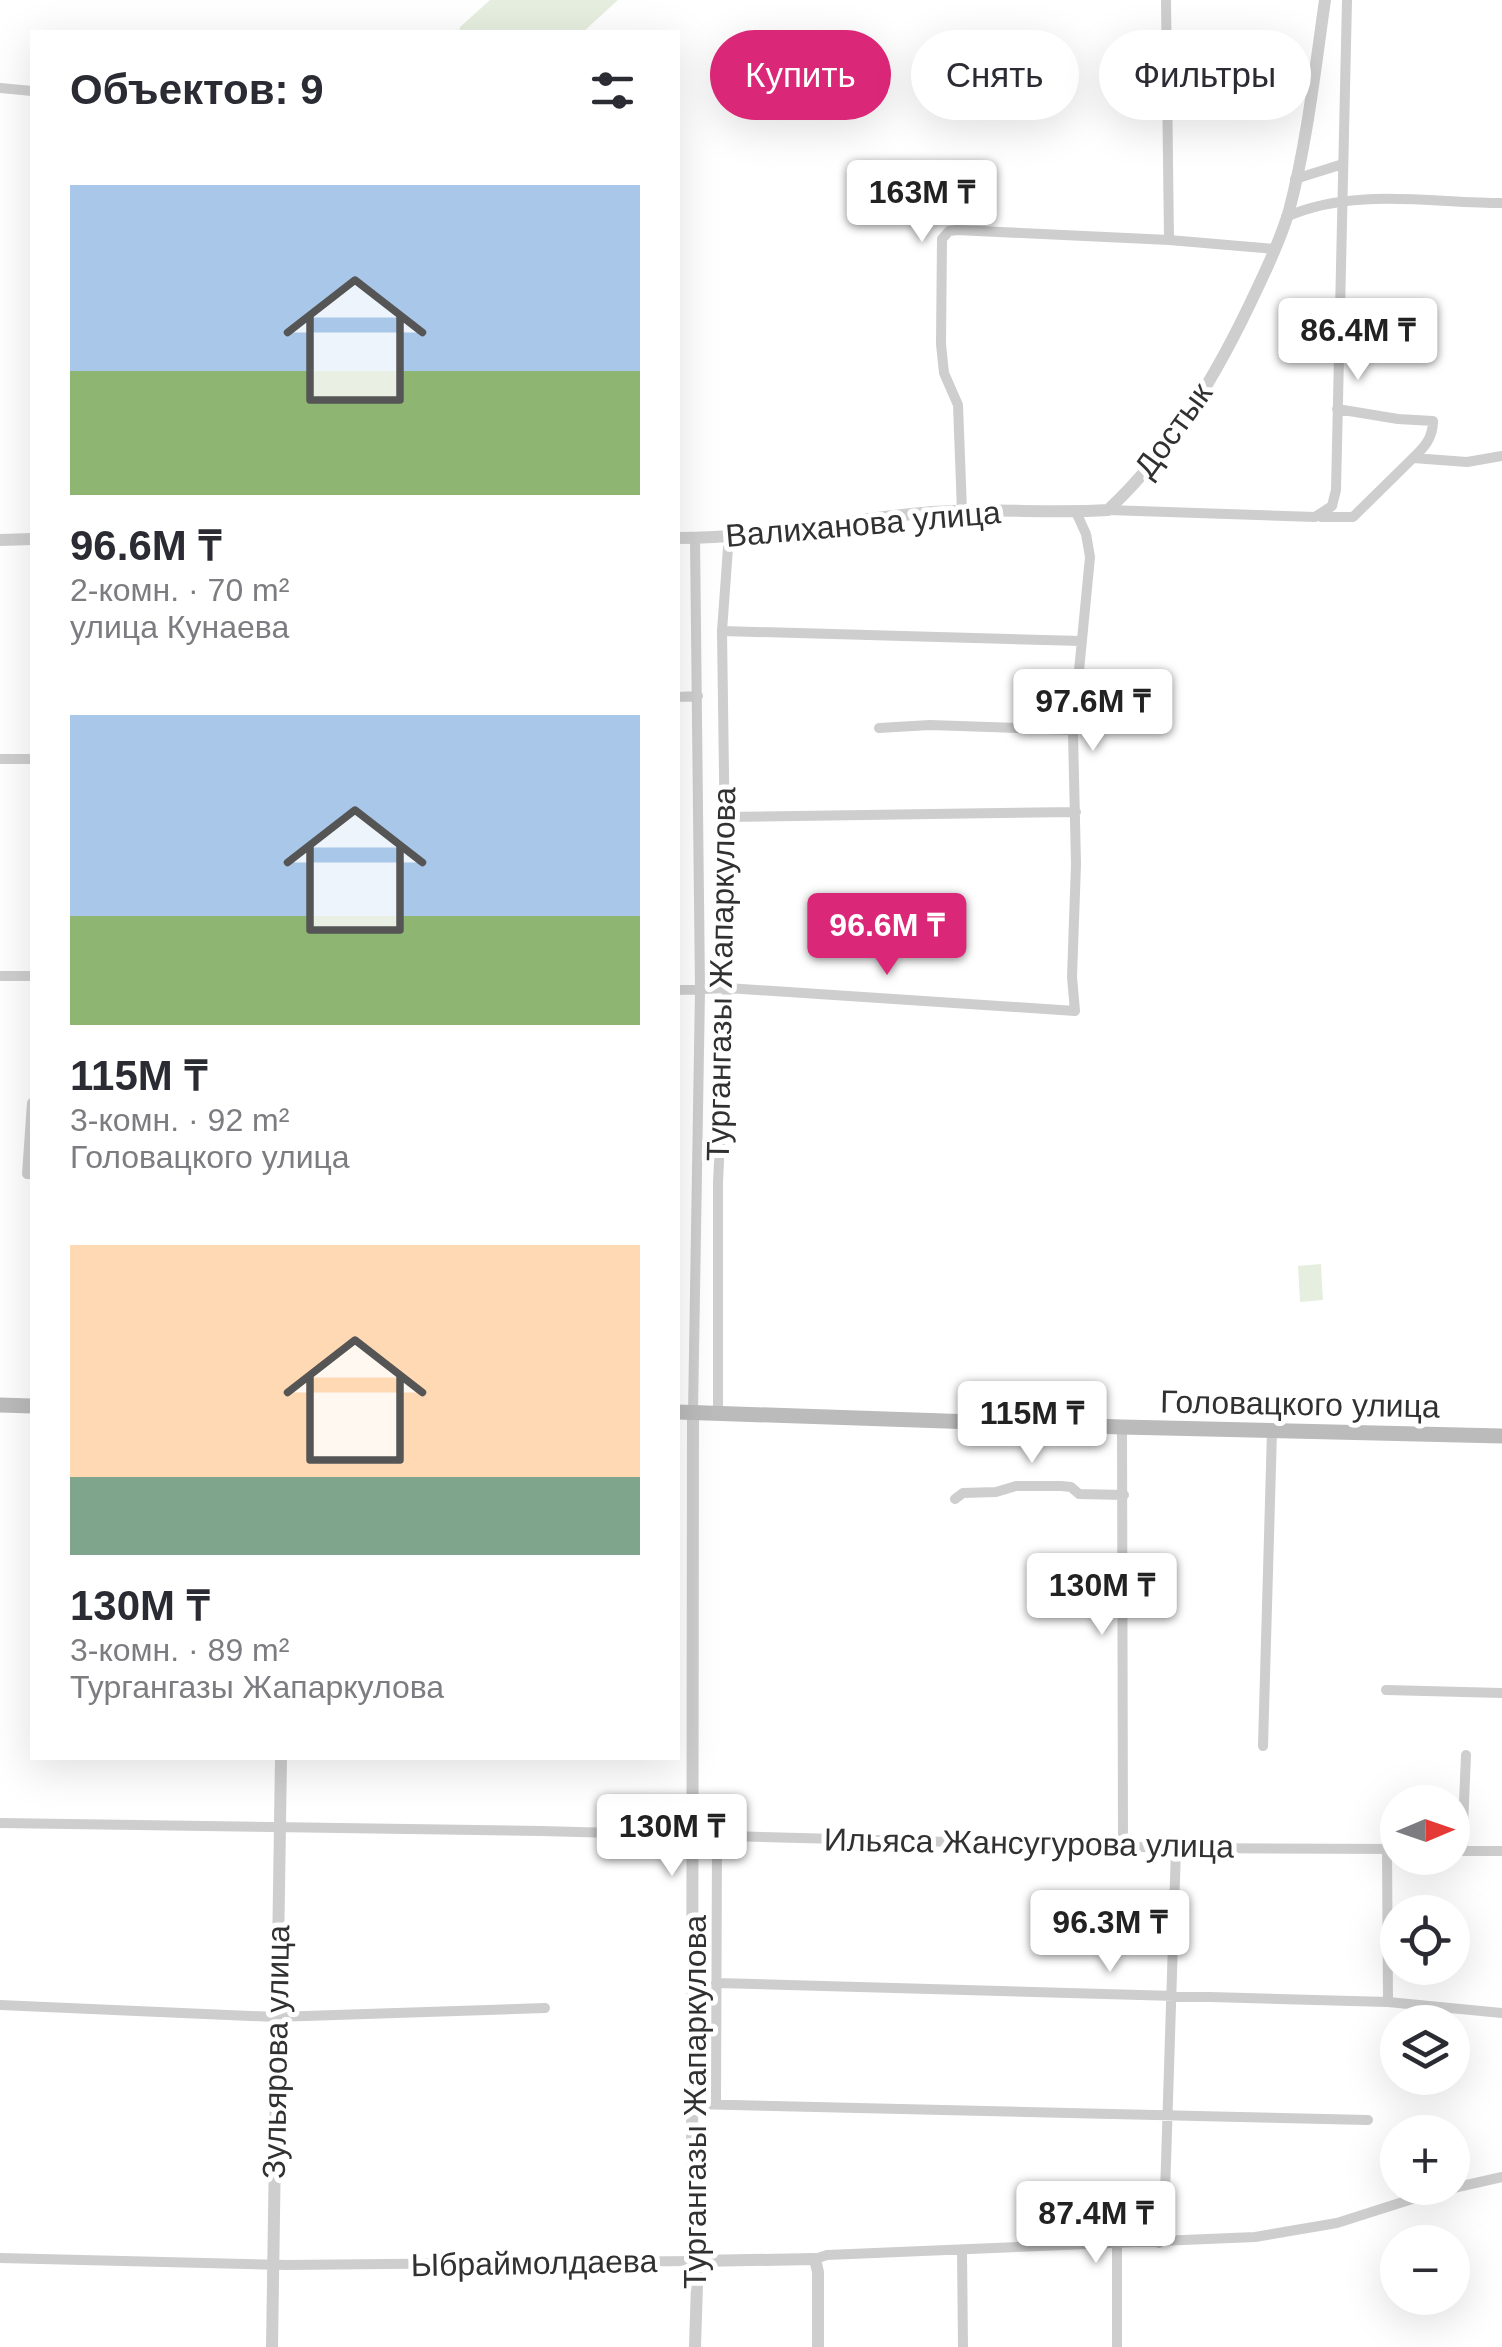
<!DOCTYPE html>
<html lang="ru">
<head>
<meta charset="utf-8">
<style>
  :root { --surface:#fff; --page:#f2f2f3; --text:#2b2b33; --muted:#7c7c81; --accent:#db2777 }
  body { margin:0; font-family:Arial,sans-serif; background:var(--page); color:var(--text); height:100vh; display:flex; flex-direction:column; font-size:38px; white-space:nowrap }
  * { box-sizing:border-box; margin:0 }
  p { font-size:32px; color:var(--muted) }
  .icon { flex:none; width:55px; height:55px; fill:none; stroke:currentColor; stroke-width:2; stroke-linecap:round; stroke-linejoin:round }
  .map { position:relative; flex:1; overflow:hidden }
  .drawer { position:absolute; left:30px; top:30px; width:650px; height:1730px; display:flex; flex-direction:column; background:var(--surface); border-radius:0px; box-shadow:0 10px 40px #0002 }
  .drawer>* { flex:none }
  .banner { position:absolute; left:710px; top:30px; width:640px; height:90px; display:flex; gap:20px }
  .needle { width:65px; rotate:88deg }
  .tools { position:absolute; left:1380px; top:1785px; display:grid; gap:20px }
  .tools a { display:grid; place-items:center; width:90px; height:90px; border-radius:50%; background:var(--surface); box-shadow:0 10px 40px #0002; font-size:50px }
  .price { position:absolute; translate:-50% -85px; padding:0 22px; border-radius:10px; background:#fff; color:#222; font-size:32px; line-height:65px; filter:drop-shadow(0 2px 5px #0008) }
  .price::after { content:''; position:absolute; left:50%; top:60px; width:30px; height:22px; margin-left:-15px; background:inherit; clip-path:polygon(0 0,100% 0,50% 100%) }
  .price.selected { background:var(--accent); color:#fff }
  ul { padding:0; list-style:none }
  li { display:grid; align-content:center; gap:20px; height:530px; padding:0 40px }
  li span { display:grid; place-items:center; height:310px; border-radius:0px; color:#555 }
  li>.icon { margin-inline-start:auto }
  span .icon { width:180px; height:180px; fill:#fffc; stroke-width:1 }
  li b { font-size:42px }
  h2 { display:flex; justify-content:space-between; align-items:center; height:120px; padding:0 40px; font-size:42px }
  .chip { padding:0 35px; border-radius:45px; background:var(--surface); box-shadow:0 10px 40px #0002; font-size:35px; line-height:90px }
  .chip.selected { background:var(--accent); color:#fff }
  .map>svg:first-child { display:block }
  .pitch { fill:#e6efdf }
  .lines { fill:none; stroke-linecap:round; stroke-linejoin:round }
  .minor { stroke:#cecece; stroke-width:10 }
  .tertiary { stroke:#cecece; stroke-width:12 }
  .secondary { stroke:#bbb; stroke-width:15 }
  .labels { text-anchor:middle; stroke-width:10; stroke-linejoin:round; paint-order:stroke }
  .street-label { font-size:32px; fill:#313131; stroke:#fff }
</style>
</head>
<body>
<div class="map">
<svg width="1502" height="2347" viewBox="0 0 1502 2347">
  <rect width="100%" height="100%" fill="#fff"/>
  <!-- pitch -->
  <path class="pitch" d="M490 0H618L583 32H459L460 27Z
    M1321 1264 1323 1300 1300 1302 1298 1266Z"/>
  <g class="lines">
    <!-- minor -->
    <path class="minor" d="M1166 0 1169 240 1275 249
      M0 88 32 91
      M1295 179 1343 164
      M1286 217C1352 187 1432 203 1502 203
      M1337 409 1398 419 1433 421C1433 437 1425 447 1413 458
      M1108 510 1315 517 1332 506 1336 490 1347 0
      M962 511 958 405 944 373 941 344 942 239 949 231 957 230 1169 240
      M1321 517H1353L1413 458 1467 462 1502 456
      M722 631 1081 641
      M678 697 698 696
      M879 728 930 725 1073 730
      M0 759H32
      M723 817 1076 812
      M0 976H32
      M678 990 727 988 1075 1011 1072 977 1076 864 1073 733 1090 557 1086 534 1076 512
      M32 1103 27 1174H32
      M693 1413 700 990 695 538
      M718 1413V1183L727 988 722 631 728 548 737 537
      M1122 1427 1123 1847
      M955 1499 963 1493 996 1492 1016 1486H1061L1071 1487 1079 1494 1124 1495
      M1386 1690 1502 1693
      M1263 1746 1272 1431
      M0 1823 541 1831 1176 1848 1398 1849
      M1387 1849 1388 2002
      M1452 1851H1502
      M1462 1851 1466 1755
      M716 1983 1388 2002 1502 2013
      M0 2005 275 2017 545 2008
      M692 2104 1368 2120
      M716 2105 717 1835
      M1159 2243 1164 2225 1176 1848
      M962 2251 963 2347
      M0 2258 287 2265 695 2261
      M815 2259 827 2255 1255 2237 1337 2223 1431 2193 1502 2177
      M1117 2347V2245"/>
    <!-- tertiary -->
    <path class="tertiary" d="M678 538C760 538 841 520 923 513 985 507 1047 514 1108 510 1174 448 1219 371 1257 289 1269 264 1281 238 1289 211 1307 143 1315 70 1325 0
      M0 540 32 539
      M693 1413 692 2243 697 2284 695 2347
      M695 2261 815 2259 818 2272V2347
      M272 2347 281 1758"/>
    <!-- secondary -->
    <path class="secondary" d="M0 1405 32 1406
      M678 1412 1122 1427 1502 1436"/>
  </g>
  <g class="labels">
    <!-- street labels -->
    <g class="street-label">
      <text transform="translate(1173 430) rotate(-54)" y="11">Достык</text>
      <text transform="translate(863 524) rotate(-5)" y="11">Валиханова улица</text>
      <text transform="translate(721 974) rotate(-89)" y="11">Тургангазы Жапаркулова</text>
      <text transform="translate(1300 1404) rotate(1)" y="11">Головацкого улица</text>
      <text transform="translate(1029 1843) rotate(1)" y="11">Ильяса Жансугурова улица</text>
      <text transform="translate(276 2052) rotate(-89)" y="11">Зульярова улица</text>
      <text transform="translate(695 2102) rotate(-90)" y="11">Тургангазы Жапаркулова</text>
      <text transform="translate(534 2263) rotate(-1)" y="11">Ыбраймолдаева</text>
    </g>
  </g>
</svg>
<div class="tools">
<a><svg class="needle" viewBox="-14 -14 28 28"><path d="M0-13l5 13h-10z" fill="#e53935"/><path d="M0 13l5-13h-10z" fill="#7c7c81"/></svg></a>
<a><svg class="icon" aria-label="locate" viewBox="0 0 24 24"><circle cx="12" cy="12" r="6"/><path d="M12 2v4M12 18v4M2 12h4M18 12h4"/></svg></a>
<a><svg class="icon" aria-label="layers" viewBox="0 0 24 24"><path d="M12 4l9 5-9 5-9-5zM3 14l9 5 9-5"/></svg></a>
<a>+</a>
<a>−</a>
</div>
<b class="price" style="left:922px;top:245px">163M ₸</b>
<b class="price" style="left:1358px;top:383px">86.4M ₸</b>
<b class="price" style="left:1093px;top:754px">97.6M ₸</b>
<b class="price selected" style="left:887px;top:978px">96.6M ₸</b>
<b class="price" style="left:1032px;top:1466px">115M ₸</b>
<b class="price" style="left:1102px;top:1638px">130M ₸</b>
<b class="price" style="left:672px;top:1879px">130M ₸</b>
<b class="price" style="left:1110px;top:1975px">96.3M ₸</b>
<b class="price" style="left:1096px;top:2266px">87.4M ₸</b>
<div class="banner">
<a class="chip selected">Купить</a>
<a class="chip">Снять</a>
<a class="chip">Фильтры</a>
</div>
<section class="drawer">
<h2>Объектов: 9<svg class="icon" aria-label="filters" viewBox="0 0 24 24"><path d="M4 7h16M4 17h16"/><circle cx="9" cy="7" r="2"/><circle cx="15" cy="17" r="2"/></svg></h2>
<ul>
<li><span style="background:linear-gradient(#a9c7e8 60%,#8fb573 0)"><svg class="icon" aria-label="home" viewBox="0 0 24 24"><path d="M3 11l9-7 9 7M6 9v11h12V9"/></svg></span><div><b>96.6M ₸</b><p>2-комн. · 70 m²</p><p>улица Кунаева</p></div></li>
<li><span style="background:linear-gradient(#a9c7e8 65%,#8fb573 0)"><svg class="icon" aria-label="home" viewBox="0 0 24 24"><path d="M3 11l9-7 9 7M6 9v11h12V9"/></svg></span><div><b>115M ₸</b><p>3-комн. · 92 m²</p><p>Головацкого улица</p></div></li>
<li><span style="background:linear-gradient(#ffd9b3 75%,#7fa58c 0)"><svg class="icon" aria-label="home" viewBox="0 0 24 24"><path d="M3 11l9-7 9 7M6 9v11h12V9"/></svg></span><div><b>130M ₸</b><p>3-комн. · 89 m²</p><p>Тургангазы Жапаркулова</p></div></li>
</ul>
</section>
</div>
</body>
</html>
